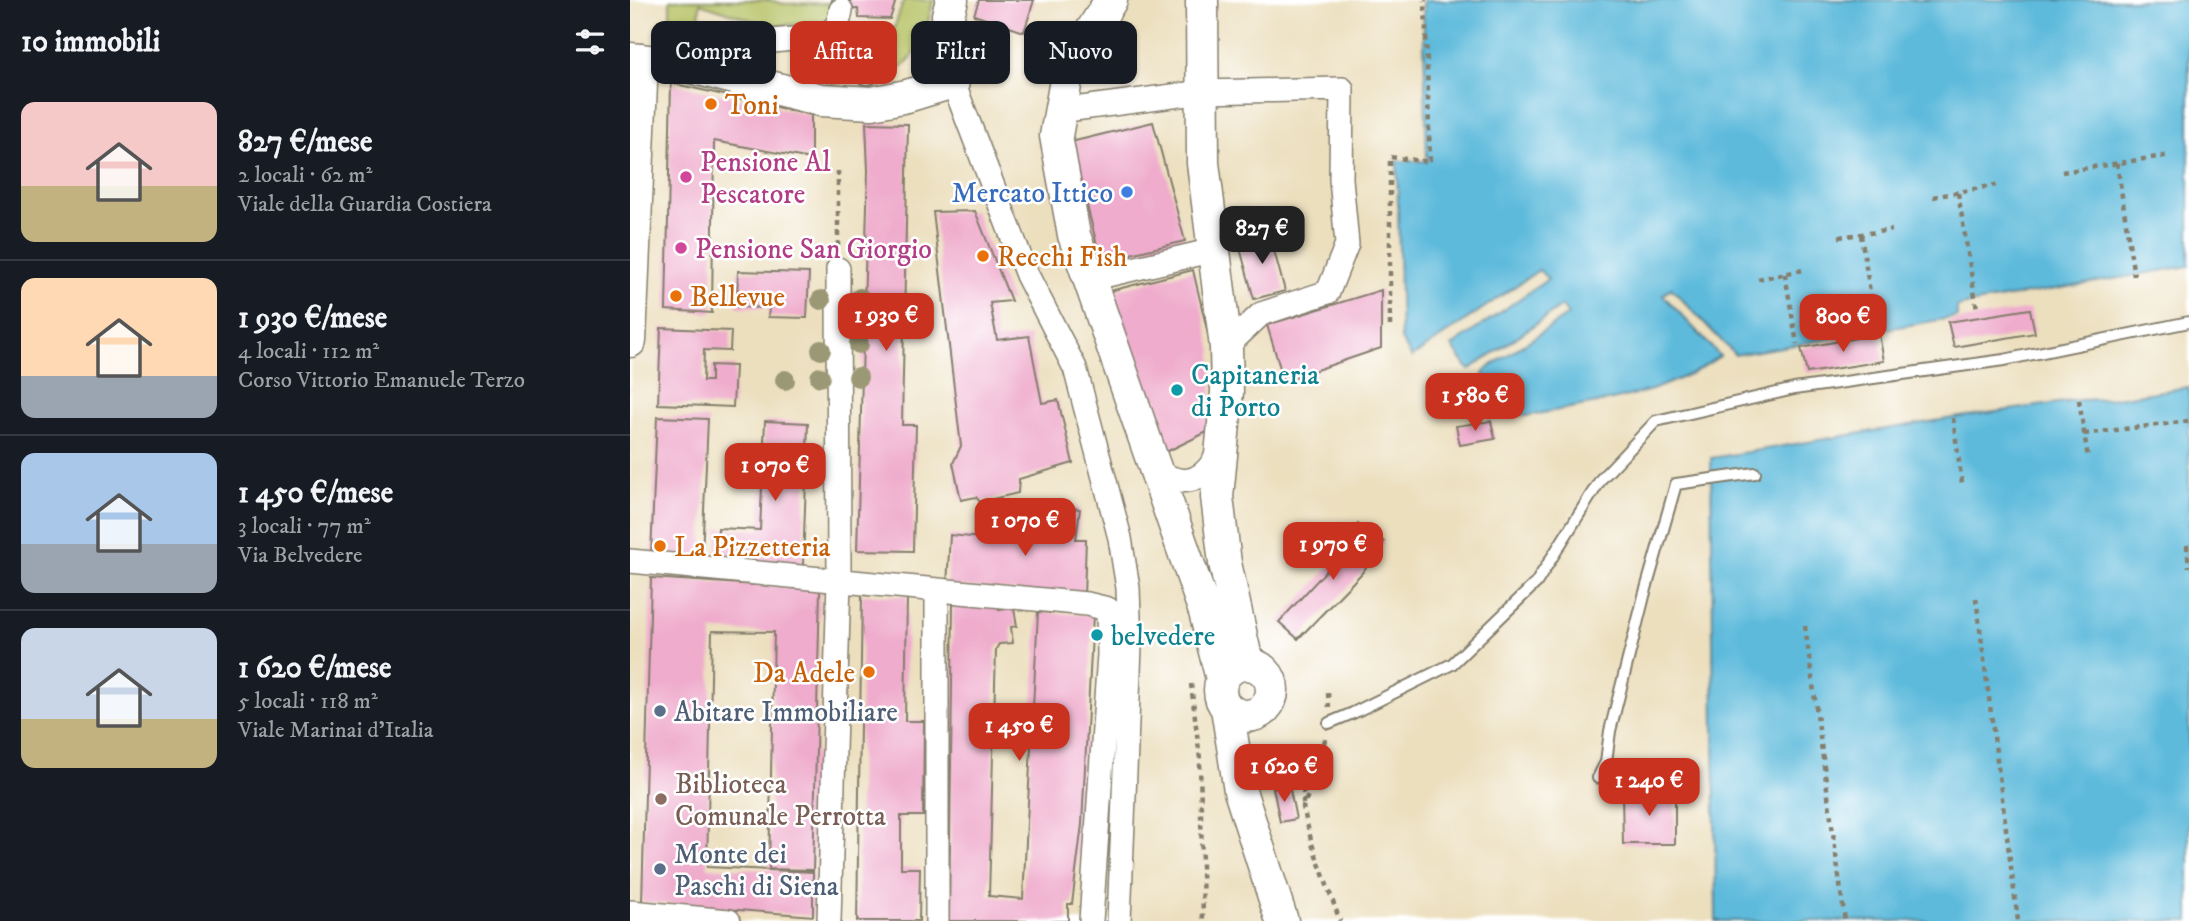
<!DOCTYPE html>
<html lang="it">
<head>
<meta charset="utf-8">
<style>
  :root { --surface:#171b24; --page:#242831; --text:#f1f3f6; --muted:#9ea1a6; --line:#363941; --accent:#c8321e }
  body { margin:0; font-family:"IM FELL DW Pica",serif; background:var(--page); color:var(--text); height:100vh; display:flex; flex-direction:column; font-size:26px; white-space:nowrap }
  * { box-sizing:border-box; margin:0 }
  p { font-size:23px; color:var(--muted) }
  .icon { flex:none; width:38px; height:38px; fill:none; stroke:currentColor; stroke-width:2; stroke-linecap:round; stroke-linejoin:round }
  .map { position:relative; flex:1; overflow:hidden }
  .drawer { display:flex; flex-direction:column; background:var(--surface); width:630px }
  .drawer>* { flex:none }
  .guide { position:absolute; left:21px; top:21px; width:665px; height:63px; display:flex; gap:14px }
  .price { position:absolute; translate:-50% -60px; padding:0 16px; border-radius:14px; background:var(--accent); color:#fff; font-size:23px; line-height:46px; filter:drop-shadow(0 2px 4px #0008) }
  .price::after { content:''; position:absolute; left:50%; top:42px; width:21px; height:16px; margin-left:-10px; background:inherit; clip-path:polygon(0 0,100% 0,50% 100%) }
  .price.on { background:#222; color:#fff }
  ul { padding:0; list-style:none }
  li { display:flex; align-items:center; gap:21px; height:175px; padding:0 21px }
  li+li { border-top:2px solid var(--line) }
  li span { display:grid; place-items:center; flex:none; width:196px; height:140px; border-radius:14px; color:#555 }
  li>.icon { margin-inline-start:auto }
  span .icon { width:84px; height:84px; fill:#fffc; stroke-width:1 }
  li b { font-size:30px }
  h2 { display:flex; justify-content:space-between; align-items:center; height:84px; padding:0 21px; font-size:30px }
  .pill { padding:0 24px; border-radius:14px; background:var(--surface); box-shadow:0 2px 5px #0004; font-size:24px; line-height:63px }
  .pill.on { background:var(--accent); color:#fff }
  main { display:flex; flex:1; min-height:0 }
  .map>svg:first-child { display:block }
  .green { fill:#b5c163; stroke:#686e40; stroke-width:2 }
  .water { fill:#5dbadb; stroke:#3c6b7c; stroke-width:2 }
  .building { fill:#efaccc }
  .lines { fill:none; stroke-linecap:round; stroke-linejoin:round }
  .lane-casing { stroke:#847e6d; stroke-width:14 }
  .street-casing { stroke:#847e6d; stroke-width:26 }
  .secondary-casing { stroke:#847e6d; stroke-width:35 }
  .path { stroke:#847e6d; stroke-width:4.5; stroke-dasharray:5 5; stroke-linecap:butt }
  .lane { stroke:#fff; stroke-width:10 }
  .street { stroke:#fff; stroke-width:23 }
  .secondary { stroke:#fff; stroke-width:32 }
  .tree { fill:#9b9874 }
  .food-dot { fill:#e8710a; stroke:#fff; stroke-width:2.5 }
  .hotel-dot { fill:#d1479c; stroke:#fff; stroke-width:2.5 }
  .shop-dot { fill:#3f7fe0; stroke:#fff; stroke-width:2.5 }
  .culture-dot { fill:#0f9aa8; stroke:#fff; stroke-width:2.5 }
  .service-dot { fill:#5c6f8a; stroke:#fff; stroke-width:2.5 }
  .education-dot { fill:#8d6e63; stroke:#fff; stroke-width:2.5 }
  .labels { text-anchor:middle; stroke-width:5; stroke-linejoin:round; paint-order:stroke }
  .food-label { font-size:28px; fill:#c56008; stroke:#fff; text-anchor:start }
  .hotel-label { font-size:28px; fill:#b23c85; stroke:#fff; text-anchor:start }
  .shop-label { font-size:28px; fill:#366cbe; stroke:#fff; text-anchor:end }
  .culture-label { font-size:28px; fill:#0d838f; stroke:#fff; text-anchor:start }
  .service-label { font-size:28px; fill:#4e5e75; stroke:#fff; text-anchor:start }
  .education-label { font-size:28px; fill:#785e54; stroke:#fff; text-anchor:start }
</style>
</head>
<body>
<main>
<section class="drawer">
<h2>10 immobili<svg class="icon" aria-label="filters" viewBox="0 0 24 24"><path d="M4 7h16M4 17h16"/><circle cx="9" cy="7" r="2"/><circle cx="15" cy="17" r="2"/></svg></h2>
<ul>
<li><span style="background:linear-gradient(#f6c9c9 60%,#c2b280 0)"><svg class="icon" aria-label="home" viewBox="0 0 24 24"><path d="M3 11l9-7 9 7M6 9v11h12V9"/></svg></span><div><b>827 €/mese</b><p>2 locali · 62 m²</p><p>Viale della Guardia Costiera</p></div></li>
<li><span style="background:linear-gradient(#ffd9b3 70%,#9aa5b1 0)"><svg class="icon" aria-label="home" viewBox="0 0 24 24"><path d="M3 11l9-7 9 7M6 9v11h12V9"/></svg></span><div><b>1 930 €/mese</b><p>4 locali · 112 m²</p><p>Corso Vittorio Emanuele Terzo</p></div></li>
<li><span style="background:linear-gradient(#a9c7e8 65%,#9aa5b1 0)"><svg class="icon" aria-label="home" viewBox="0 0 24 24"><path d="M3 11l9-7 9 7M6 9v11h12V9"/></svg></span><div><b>1 450 €/mese</b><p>3 locali · 77 m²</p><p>Via Belvedere</p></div></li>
<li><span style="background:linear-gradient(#c9d6e8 65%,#c2b280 0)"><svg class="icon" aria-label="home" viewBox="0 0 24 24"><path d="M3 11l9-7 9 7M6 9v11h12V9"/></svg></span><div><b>1 620 €/mese</b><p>5 locali · 118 m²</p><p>Viale Marinai d'Italia</p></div></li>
</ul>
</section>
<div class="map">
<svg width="1559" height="921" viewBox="0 0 1559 921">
  <rect width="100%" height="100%" fill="#fff"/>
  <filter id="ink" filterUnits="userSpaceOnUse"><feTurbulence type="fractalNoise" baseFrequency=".0143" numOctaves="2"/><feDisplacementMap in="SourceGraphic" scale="14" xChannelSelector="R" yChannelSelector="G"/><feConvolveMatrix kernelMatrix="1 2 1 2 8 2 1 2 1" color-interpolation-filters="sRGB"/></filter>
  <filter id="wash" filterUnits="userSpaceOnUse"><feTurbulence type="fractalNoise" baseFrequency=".00686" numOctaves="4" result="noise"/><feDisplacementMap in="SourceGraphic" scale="28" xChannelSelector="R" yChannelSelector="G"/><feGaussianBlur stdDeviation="1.57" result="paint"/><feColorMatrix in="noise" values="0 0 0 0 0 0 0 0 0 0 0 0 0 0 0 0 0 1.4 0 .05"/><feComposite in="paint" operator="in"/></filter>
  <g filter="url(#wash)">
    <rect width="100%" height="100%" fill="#ecdfbe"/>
    <!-- green -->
    <path class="green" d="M40 0H140L154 4 202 3 201 16 195 22 140 26 70 3 69 29 40 31Z
      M274 0H303C295 42 287 61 249 83 256 76 258 69 253 60Z"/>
    <!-- water -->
    <path class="water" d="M793 0H1559V266L1345 303 1327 307V317L1105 355 1041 288 1033 295 1090 356 1063 373 1022 390 978 401 896 416 856 407 846 394 855 370 938 315 932 306 839 370 822 346 918 279 909 270 782 357 771 340 767 161H797Z
      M1559 387V546L1555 547 1559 577V921H1086L1081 458 1323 418 1449 400 1479 399Z"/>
    <g id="blocks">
      <!-- building -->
      <path class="building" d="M202 0H266L260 19 229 18 228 9 201 10Z
        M349 0H404L394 32 344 15Z
        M224 72a13 13 0 1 1 26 0a13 13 0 1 1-26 0Z
        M41 83 181 115V159L84 141 82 313 36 310Z
        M523 122 555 241 471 261 441 142Z
        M236 123 278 124 272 425H286L283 551 227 550 238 171Z
        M345 211 381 301 360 303 367 340 399 336 412 403 428 400 443 463 389 479 388 493 350 502 346 497 331 500 323 463 331 446 303 212Z
        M639 232 655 291 624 299 608 241Z
        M563 270 582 351 581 430 536 452 476 292Z
        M108 271 179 273 177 318 138 317 139 308 107 307Z
        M751 290V348L654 381 637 325Z
        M1400 309 1405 333 1324 347 1318 322Z
        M31 328 101 331 100 351 74 350 73 381H81V365L105 366 103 407 28 404Z
        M1249 334 1254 361 1177 373 1171 348Z
        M27 417 78 419 72 556 21 554Z
        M135 421 178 423 173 565 86 562 88 528 130 530Z
        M861 421 865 439 830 445 826 426Z
        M424 505 450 509 446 539H456L454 597 317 585 320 535 396 542 400 520Z
        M728 524 754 542 731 574 668 639 649 622 707 559Z
        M21 578 190 589 183 870 139 869 144 632 82 631 77 867 183 872V916L12 902Z
        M232 595 277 596 275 721H294L293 816H271V868H290L289 921H227Z
        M323 603 369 605V610L384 608 387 626 381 627 383 643 369 644 366 649 359 896 393 899 408 612 463 615 452 824 442 904H438V921H319Z
        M659 785 666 819 650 822 643 788Z
        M992 793H1045V844H993Z"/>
    </g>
  </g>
  <g filter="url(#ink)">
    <use href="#blocks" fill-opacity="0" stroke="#847e6d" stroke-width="2"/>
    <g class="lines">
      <!-- lane casing -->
      <g class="lane-casing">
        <path id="lane" d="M699 723 723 713 822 664 906 583 971 479 1026 421 1164 389 1374 360 1559 322
          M968 778 976 762 980 731 1014 596 1046 484 1125 473"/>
      </g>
      <!-- street casing -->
      <g class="street-casing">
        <path id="street" d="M53 65 71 52 93 46 193 36C206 30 209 24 211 10
          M323 82 397 275 445 368 490 538 498 588 500 647 489 921
          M429 111 573 92 712 89 711 179 717 244 698 292 631 314 596 347
          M460 279 584 250
          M525 469C556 491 576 480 591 448
          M0 561 457 604 478 609 479 654 461 921
          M307 591V921
          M0 912 99 921
          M199 921 209 580 208 269"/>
      </g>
      <!-- secondary casing -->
      <g class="secondary-casing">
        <path id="secondary" d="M481 0 438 69 426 136 444 235 575 612 592 679
          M572 0 573 163 596 347 597 392 587 497 595 563 617 663
          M0 59 53 65 191 100 242 103 277 96 323 82 318 15 322 0
          M0 341 12 60
          M590 690a26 26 0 1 1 52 0a26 26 0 1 1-52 0Z
          M597 708 610 791 652 921"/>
      </g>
      <!-- path -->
      <path class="path" d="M1487 163 1504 276
        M208 171V247
        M1432 172 1540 155
        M1328 193 1347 309
        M1303 197 1366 185
        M1231 235 1246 330
        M1209 237 1262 230
        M1155 274 1167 344
        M1128 279 1173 270
        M760 326V157L800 162 795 0
        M1449 400 1458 458
        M1323 418 1332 483
        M1454 434 1559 421
        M1559 547H1557L1559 567
        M1346 598 1388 921
        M1175 626 1215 921
        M561 684 570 759 573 921
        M698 693 699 707
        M695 739 688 772 673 807 682 844 710 921
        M673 804 674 777"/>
      <!-- lane -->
      <use href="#lane" class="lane"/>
      <!-- street -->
      <use href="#street" class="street"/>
      <!-- secondary -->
      <use href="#secondary" class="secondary"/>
    </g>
    <!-- trees -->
    <g class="tree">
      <circle cx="230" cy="298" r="10"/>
      <circle cx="191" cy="300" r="10"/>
      <circle cx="230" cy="320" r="10"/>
      <circle cx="229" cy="344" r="10"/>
      <circle cx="191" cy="350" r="10"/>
      <circle cx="190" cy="377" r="10"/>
      <circle cx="228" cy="377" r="10"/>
      <circle cx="155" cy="380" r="10"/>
    </g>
  </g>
  <!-- markers -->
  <g class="food-dot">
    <circle cx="81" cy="104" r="7"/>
    <circle cx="353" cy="256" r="7"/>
    <circle cx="46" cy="296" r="7"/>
    <circle cx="30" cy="546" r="7"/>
    <circle cx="239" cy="672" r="7"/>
  </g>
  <g class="hotel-dot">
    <circle cx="56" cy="177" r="7"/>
    <circle cx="51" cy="248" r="7"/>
  </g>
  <circle class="shop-dot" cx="497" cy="192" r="7"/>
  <g class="culture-dot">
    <circle cx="547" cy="390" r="7"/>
    <circle cx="467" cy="635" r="7"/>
  </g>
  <g class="service-dot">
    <circle cx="30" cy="711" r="7"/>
    <circle cx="30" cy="869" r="7"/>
  </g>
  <circle class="education-dot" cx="31" cy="799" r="7"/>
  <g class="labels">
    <!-- food labels -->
    <g class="food-label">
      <text x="95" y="114">Toni</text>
      <text x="367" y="266">Recchi Fish</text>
      <text x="60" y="306">Bellevue</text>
      <text x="44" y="556">La Pizzetteria</text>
      <text x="225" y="682" text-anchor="end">Da Adele</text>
    </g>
    <!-- hotel labels -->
    <g class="hotel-label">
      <text x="70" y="171">Pensione Al<tspan x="70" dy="32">Pescatore</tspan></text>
      <text x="65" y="258">Pensione San Giorgio</text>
    </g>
    <!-- shop labels -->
    <g class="shop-label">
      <text x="483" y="202">Mercato Ittico</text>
    </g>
    <!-- culture labels -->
    <g class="culture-label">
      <text x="561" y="384">Capitaneria<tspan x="561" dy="32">di Porto</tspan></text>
      <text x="481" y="645">belvedere</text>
    </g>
    <!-- service labels -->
    <g class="service-label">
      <text x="44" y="721">Abitare Immobiliare</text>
      <text x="44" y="863">Monte dei<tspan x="44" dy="32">Paschi di Siena</tspan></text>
    </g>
    <!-- education labels -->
    <g class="education-label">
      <text x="45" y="793">Biblioteca<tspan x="45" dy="32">Comunale Perrotta</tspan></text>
    </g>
  </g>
</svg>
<b class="price on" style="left:632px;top:266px">827 €</b>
<b class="price" style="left:256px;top:353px">1 930 €</b>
<b class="price" style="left:1213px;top:354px">800 €</b>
<b class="price" style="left:845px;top:433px">1 580 €</b>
<b class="price" style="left:145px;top:503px">1 070 €</b>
<b class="price" style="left:395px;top:558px">1 070 €</b>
<b class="price" style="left:703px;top:582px">1 970 €</b>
<b class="price" style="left:389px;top:763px">1 450 €</b>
<b class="price" style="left:654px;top:804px">1 620 €</b>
<b class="price" style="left:1019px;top:818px">1 240 €</b>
<div class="guide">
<a class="pill">Compra</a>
<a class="pill on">Affitta</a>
<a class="pill">Filtri</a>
<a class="pill">Nuovo</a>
</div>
</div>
</main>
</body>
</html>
